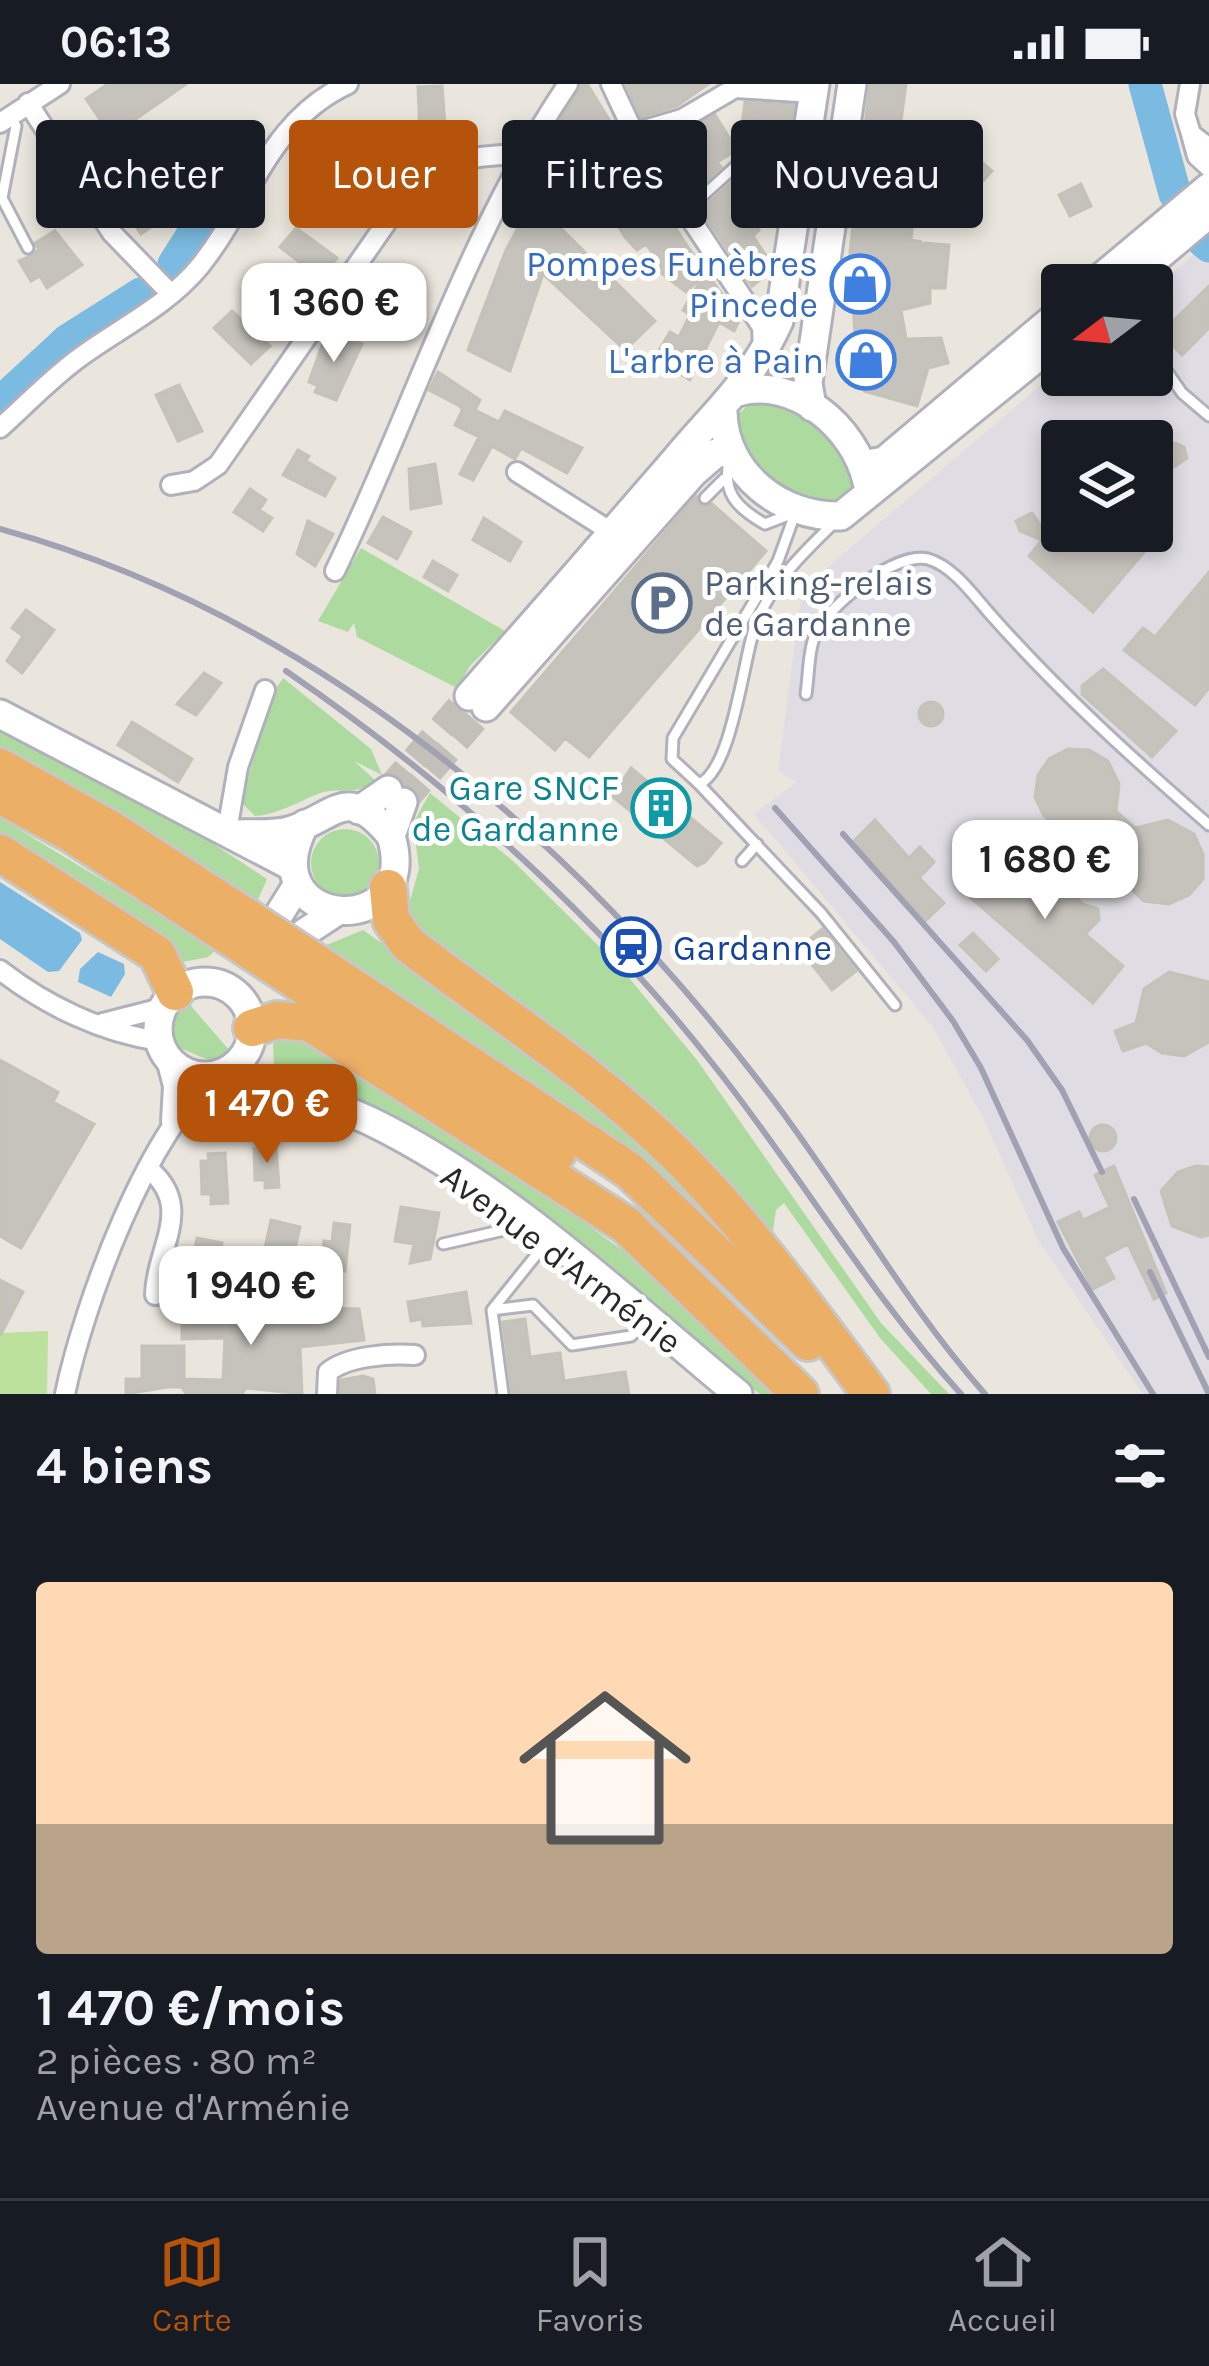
<!DOCTYPE html>
<html lang="fr">
<head>
<meta charset="utf-8">
<style>
  :root { --surface:#171b24; --page:#242831; --text:#f1f3f6; --muted:#9ea1a6; --line:#363941; --accent:#b45309 }
  body { margin:0; font-family:Karla,sans-serif; background:var(--page); color:var(--text); height:100vh; display:flex; flex-direction:column; font-size:45px; white-space:nowrap }
  * { box-sizing:border-box; margin:0 }
  p { font-size:39px; color:var(--muted) }
  .icon { flex:none; width:66px; height:66px; fill:none; stroke:currentColor; stroke-width:2; stroke-linecap:round; stroke-linejoin:round }
  .map { position:relative; height:1310px; overflow:hidden }
  .details { display:flex; flex-direction:column; background:var(--surface); flex:1 }
  .details>* { flex:none }
  .banner { position:absolute; left:36px; top:36px; width:1137px; height:108px; display:flex; gap:24px }
  .needle { width:78px; rotate:254deg }
  .fabs { position:absolute; left:1041px; top:180px; display:grid; gap:24px }
  .fabs a { display:grid; place-items:center; width:132px; height:132px; border-radius:12px; background:var(--surface); box-shadow:0 6px 18px #0003; font-size:60px }
  .price { position:absolute; translate:-50% -102px; padding:0 27px; border-radius:24px; background:#fff; color:#222; font-size:39px; line-height:78px; filter:drop-shadow(0 3px 6px #0008) }
  .price::after { content:''; position:absolute; left:50%; top:72px; width:36px; height:27px; margin-left:-18px; background:inherit; clip-path:polygon(0 0,100% 0,50% 100%) }
  .price.selected { background:var(--accent); color:#fff }
  ul { padding:0; list-style:none }
  li { display:grid; align-content:center; gap:24px; height:636px; padding:0 36px }
  li span { display:grid; place-items:center; height:372px; border-radius:12px; color:#555 }
  li>.icon { margin-inline-start:auto }
  span .icon { width:216px; height:216px; fill:#fffc; stroke-width:1 }
  li b { font-size:51px }
  h2 { display:flex; justify-content:space-between; align-items:center; height:144px; padding:0 36px; font-size:51px }
  .pill { padding:0 42px; border-radius:12px; background:var(--surface); box-shadow:0 6px 18px #0003; font-size:42px; line-height:108px }
  .pill.selected { background:var(--accent); color:#fff }
  .status { display:flex; justify-content:space-between; align-items:center; height:84px; padding:0 60px; background:var(--surface); direction:ltr }
  .status svg { height:33px; fill:currentColor }
  .dock { display:flex; justify-content:space-around; align-items:center; height:168px; border-top:3px solid var(--line); background:var(--surface); font-size:33px; color:var(--muted) }
  .dock a { display:grid; justify-items:center; gap:6px }
  .dock .selected { color:var(--accent) }
  .map>svg:first-child { display:block }
  .industrial { fill:#dfdde3; fill-rule:evenodd }
  .green { fill:#addb9f }
  .pitch { fill:#bce19c }
  .water { fill:#7bbbe1 }
  .lines { fill:none; stroke-linecap:round; stroke-linejoin:round }
  .river { stroke:#7bbbe1; stroke-width:33 }
  .building { fill:#c6c2bc; stroke:#c5c2b7; stroke-width:3 }
  .secondary-tunnel { stroke:#c3c0b9; stroke-width:27; stroke-dasharray:27 14; stroke-linecap:butt }
  .lane-casing { stroke:#b0b1bc; stroke-width:15 }
  .street-casing { stroke:#b0b1bc; stroke-width:24 }
  .secondary-casing { stroke:#b0b1bc; stroke-width:33 }
  .highway-casing { stroke:#c7c7c7; stroke-width:42 }
  .lane { stroke:#fff; stroke-width:9 }
  .street { stroke:#fff; stroke-width:18 }
  .secondary { stroke:#fff; stroke-width:27 }
  .highway { stroke:#ecaf66; stroke-width:36 }
  .rail { stroke:#a0a1b2; stroke-width:6 }
  .highway-bridge-casing { stroke:#c7c7c7; stroke-width:42; stroke-linecap:butt }
  .highway-bridge { stroke:#ecaf66; stroke-width:36 }
  .labels { text-anchor:middle; stroke-width:10; stroke-linejoin:round; paint-order:stroke }
  .shop-label { font-size:36px; fill:#366cbe; stroke:#fff; text-anchor:end }
  .service-label { font-size:36px; fill:#4e5e75; stroke:#fff; text-anchor:start }
  .culture-label { font-size:36px; fill:#0d838f; stroke:#fff; text-anchor:end }
  .transit-label { font-size:36px; fill:#164399; stroke:#fff; text-anchor:start }
  .street-label { font-size:36px; fill:#292929; stroke:#fff }
</style>
</head>
<body>
<div class="status"><b>06:13</b><svg viewBox="0 0 49 12"><path d="M0 12V9h3v3zM5 12V6h3v6zM10 12V3h3v9zM15 12V0h3v12zM26 1h20v11H26zM47 4h2v5h-2z"/></svg></div>
<div class="map">
<svg width="1209" height="1310" viewBox="0 0 1209 1310">
  <rect width="100%" height="100%" fill="#eae6dd"/>
  <!-- industrial -->
  <path class="industrial" d="M1209 157V1310H1143L1039 1158 984 1036 933 943 754 730 797 698 778 687 802 505 1062 283V291H1152V206ZM1062 357H1152V447H1062Z"/>
  <!-- green -->
  <path class="green" d="M755 316C803 319 844 359 855 406L840 422C828 420 811 420 800 415 769 403 738 362 738 330Z
    M361 464 505 547 470 582 457 604 357 553 354 539 348 548 318 537Z
    M283 594 371 665 382 691 354 677 375 696C358 710 349 705 329 707 314 708 284 730 255 732L241 718 272 610Z
    M0 642 183 740 267 795 257 818 126 732 0 664Z
    M430 709 513 777 620 883 697 976 881 1239 949 1310H931L880 1254 784 1119 776 1126 772 1154 427 864 407 827 419 785 413 739Z
    M0 734 217 865 208 873 173 880 0 759Z
    M311 779a34 34 0 1 1 68 0a34 34 0 1 1-68 0Z
    M363 846 587 1004 744 1161C612 1051 470 955 324 862Z
    M185 915 230 967C209 985 200 969 178 964L171 945Z
    M283 943 540 1107 672 1202 782 1310H760L358 1017 274 981 273 961Z"/>
  <!-- pitch -->
  <path class="pitch" d="M48 1247 47 1310H0V1249Z"/>
  <!-- water -->
  <path class="water" d="M0 798 80 849 82 856 59 887 48 888 0 855Z
    M98 868 124 880 125 890 111 913 78 898 80 885Z"/>
  <g class="lines">
    <!-- river -->
    <path class="river" d="M1145 0 1175 110
      M1202 156 1209 162
      M174 180 240 76
      M0 319 67 257 141 210"/>
  </g>
  <!-- building -->
  <path class="building" d="M108 0H186L120 46 159 102 176 91 192 115 141 150 79 61 105 43 86 15Z
    M581 0H587L685 159 740 235 734 247 719 238 690 296 665 281 658 268 670 248 679 253 690 231 683 226 703 192 686 208 656 185 661 181 646 160 637 166 625 153 616 138 623 132 583 74 563 89 543 65 560 48 557 43Z
    M626 0H708L677 22 641 33Z
    M870 0H906L900 44 892 53 899 67 931 71 933 58 947 59 940 89 909 84 900 122 914 125 911 156 921 158 920 164 925 159 949 161 945 204H930V219L901 226 906 255 941 254 948 279 928 284 917 322 864 307 855 252 850 168Z
    M442 2 446 54H420L418 3Z
    M745 18 794 21 780 111 757 108 766 48 739 65Z
    M715 31 737 66 717 78 721 83 691 111 656 57Z
    M339 42 360 56 333 100 312 86Z
    M969 68 992 87 971 110 946 93Z
    M732 98 739 107 745 101 754 112 741 125 759 146 753 152 770 178 768 190 752 202 701 126Z
    M1081 100 1091 122 1070 132 1059 111Z
    M533 117 655 237 625 266 543 190 510 287 468 266 506 166Z
    M296 144 337 174 320 194 280 163Z
    M55 147 82 181 47 204 40 192 31 197 19 177 33 171 39 165 35 159Z
    M1209 202V244L1182 271 1161 249Z
    M232 227 270 262 251 280 214 244Z
    M334 251 362 260 336 316 315 308 318 302 309 298 325 253 332 256Z
    M438 288 480 316 475 326 499 338 505 327 582 364 567 389 521 364 515 375 492 362 473 396 460 390 479 353 455 341 463 325 458 321 429 306Z
    M179 301 202 347 178 357 156 311Z
    M1175 359 1184 363 1187 374 1171 385 1156 442H1152V381L1161 378 1165 365Z
    M298 366 309 372 306 377 335 394 325 412 283 391Z
    M435 380 441 419 411 425 409 385Z
    M250 405 266 416 259 426 272 434 263 447 234 428Z
    M696 412 700 421 712 420 766 467 589 673 565 654 555 666 511 628Z
    M1032 429 1047 451 1062 434V447H1162L1093 528 1029 472 1042 456 1020 447 1016 437Z
    M383 433 411 448 397 475 368 459Z
    M484 434 521 458 510 477 473 456Z
    M308 437 333 450 315 482 297 470Z
    M433 477 457 491 448 507 424 493Z
    M1209 488V604L1195 621 1124 566 1143 544 1155 553Z
    M26 526 54 546 22 589 7 577 23 552 12 544Z
    M1103 585 1176 647 1152 673 1082 610V602Z
    M204 589 221 599 196 631 177 620Z
    M919 630a12 12 0 1 1 24 0a12 12 0 1 1-24 0Z
    M132 638 192 675 178 698 118 661Z
    M1068 665 1089 666 1108 677 1119 700 1116 727 1135 744 1168 736 1194 750 1203 770V795L1189 811 1169 820 1144 817 1125 799 1119 772 1089 747H1065L1044 732 1035 713 1038 691 1049 675Z
    M631 684 721 759 705 778 697 782 612 712Z
    M875 736 909 774 920 763 934 778 919 794 944 819 925 837 853 758Z
    M982 762 1021 795 1032 779 1047 781 1046 814 1071 805 1082 820 1098 825 1099 836 1085 850 1123 882 1093 919 971 814 983 800 963 783Z
    M822 845 856 887 832 906 799 864Z
    M973 849 998 875 986 887 960 861Z
    M1169 888 1209 898V958L1184 972 1162 969 1146 959 1123 967 1115 947 1136 939 1144 905Z
    M0 976 58 1008 53 1018 94 1040 21 1164 0 1152Z
    M1090 1054a13 13 0 1 1 26 0a13 13 0 1 1-26 0Z
    M276 1063 279 1103 265 1104V1096H255L254 1064Z
    M225 1069 228 1119 211 1120V1110H202L201 1077H209L208 1070Z
    M1114 1082 1166 1209 1154 1215 1128 1160 1103 1173 1114 1194 1093 1205 1058 1138 1079 1128 1083 1136 1110 1123 1095 1091Z
    M1196 1082 1209 1083V1151L1201 1153 1172 1142 1161 1107 1178 1088Z
    M401 1123 439 1129 430 1175 410 1179 414 1160 395 1157Z
    M271 1136 300 1143 290 1185 262 1178Z
    M334 1139 350 1141 345 1187 321 1184 324 1157 332 1158Z
    M197 1154 222 1159 216 1185 192 1180Z
    M308 1162 320 1224 359 1225 364 1256 300 1263 302 1310 246 1304 242 1310H186L182 1303H167L126 1310V1295H142V1262H184V1295L223 1296 225 1254 182 1255V1225H202L203 1233 308 1236 302 1198Z
    M247 1183 269 1184 268 1210 246 1209Z
    M0 1196 23 1208 0 1252Z
    M466 1208 471 1239 423 1242 422 1235 411 1237 408 1218Z
    M525 1235 530 1273 560 1269 564 1297 625 1288 629 1310H512L503 1238Z
    M363 1292 373 1295 375 1310H340L341 1296Z"/>
  <g class="lines">
    <!-- secondary-tunnel -->
    <path class="secondary-tunnel" d="M388 706 469 612
      M403 718 486 623"/>
    <!-- lane casing -->
    <g class="lane-casing">
      <path id="lane" d="M9 32 16 42 2 114 28 164
        M901 53 937 49
        M686 127 758 62
        M1152 266 1182 309 1209 332
        M730 373C721 407 735 423 765 440L791 430
        M705 414 724 395
        M796 427 778 477 673 654 672 675 699 700C732 686 743 577 755 542 770 500 805 467 836 437
        M806 610C809 591 808 564 817 547 831 520 896 467 928 475 953 482 974 512 990 530 1058 607 1132 674 1209 741
        M699 700 821 829 895 921
        M742 777 757 760
        M443 1160 504 1146 513 1133
        M492 1226 549 1155
        M503 1310 492 1226 533 1221 572 1261 631 1252 644 1239"/>
    </g>
    <!-- street casing -->
    <g class="street-casing">
      <path id="street" d="M611 0 634 49 762 243 763 266
        M1190 0 1185 30 1191 50
        M28 19 112 149 171 210
        M0 39 60 0
        M634 49 682 35 735 4 814 9
        M1209 64 1191 50 1197 72 1209 83
        M0 344C27 320 53 292 83 271 122 243 169 220 200 182 252 117 268 37 348 0
        M517 388 613 449
        M171 401 194 397 218 381 414 99C448 73 480 72 521 70
        M335 487C414 324 466 151 568 0
        M227 747 238 683 265 606
        M0 886C45 921 102 949 160 957
        M103 939 162 924
        M164 968 173 1002 171 1038
        M149 1085C195 1124 156 1163 155 1211
        M65 1310C83 1223 148 1042 219 990
        M327 1310 328 1288C348 1272 390 1269 415 1271"/>
    </g>
    <!-- secondary casing -->
    <g class="secondary-casing">
      <path id="secondary" d="M1092 201 1209 103
        M1124 201 1209 130
        M738 308C794 292 855 343 867 398
        M812 323 808 299 852 0
        M723 328C724 390 782 434 841 432L1062 253
        M862 381 884 377 1062 227
        M469 612C538 534 607 455 675 376 716 327 752 297 779 237L815 0
        M486 623 693 389 716 369 731 368
        M0 630 293 783
        M359 726 388 706
        M234 750C253 749 274 752 292 746 335 733 347 698 391 752 424 860 248 846 305 740
        M391 752 403 718
        M278 832 298 800
        M304 849 336 828
        M158 945a47 47 0 1 1 94 0a47 47 0 1 1-94 0Z
        M222 989C272 1004 321 1014 370 1037 506 1103 623 1215 738 1310"/>
    </g>
    <!-- highway casing -->
    <g class="highway-casing">
      <path id="highway" d="M0 683 112 746 245 832
        M0 711 70 749 228 852
        M0 769 157 870 175 908
        M388 804 391 836 408 860C498 929 594 989 675 1069 748 1142 809 1227 871 1310
        M312 876 630 1087 808 1258
        M295 896 557 1069
        M252 944 277 936 310 939 626 1141 800 1310"/>
    </g>
    <!-- lane -->
    <use href="#lane" class="lane"/>
    <!-- street -->
    <use href="#street" class="street"/>
    <!-- secondary -->
    <use href="#secondary" class="secondary"/>
    <!-- highway -->
    <use href="#highway" class="highway"/>
    <!-- rail -->
    <path class="rail" d="M0 445C314 532 574 754 768 1009 844 1108 902 1216 985 1310
      M286 587C449 699 598 832 720 989 803 1095 870 1210 961 1310
      M775 724 894 858 953 937 981 984 1063 1164 1153 1310
      M843 750 1027 956 1062 1006 1102 1088
      M1134 1115 1209 1273
      M1150 1188 1209 1310"/>
    <!-- highway-bridge casing -->
    <g class="highway-bridge-casing">
      <path id="highway-bridge" d="M245 832 312 876
        M228 852 295 896"/>
    </g>
    <!-- highway-bridge -->
    <use href="#highway-bridge" class="highway-bridge"/>
  </g>
  <!-- icons -->
  <defs>
    <g id="shop-ring" transform="scale(3)"><circle r="9.5" fill="#fff" stroke="#3f7fe0" stroke-width="1.5"/><path d="M-5-2.5h2.3a2.7 3.5 0 0 1 5.4 0H5L5.5 6h-11ZM-1.5-2.5h3a1.5 2.3 0 0 0-3 0Z" fill="#3f7fe0"/></g>
    <g id="parking-ring" transform="scale(3)"><circle r="9.5" fill="#fff" stroke="#5c6f8a" stroke-width="1.5"/><path d="M-3.5-5.5H1a3.5 3.5 0 0 1 0 7H-1V5.5H-3.5ZM-1-3.4V-.6H.8a1.4 1.4 0 0 0 0-2.8Z" fill="#5c6f8a"/></g>
    <g id="building-ring" transform="scale(3)"><circle r="9.5" fill="#fff" stroke="#0f9aa8" stroke-width="1.5"/><path d="M-4-6H4V6H1V3H-1V6H-4ZM-2.5-4.3h1.7v1.8h-1.7ZM.8-4.3h1.7v1.8H.8ZM-2.5-1h1.7V.8h-1.7ZM.8-1h1.7V.8H.8Z" fill="#0f9aa8"/></g>
    <g id="station-ring" transform="scale(3)"><circle r="9.5" fill="#fff" stroke="#1a4fb4" stroke-width="1.5"/><path d="M-3-6H3Q5-6 5-4V2Q5 4 3 4L4.5 6H3L1.5 4h-3L-3 6H-4.5L-3 4Q-5 4-5 2V-4Q-5-6-3-6ZM-3.5-4v3h7v-3ZM-3.5 1v1.5H-2V1ZM2 1v1.5H3.5V1Z" fill="#1a4fb4"/></g>
  </defs>
  <g fill-rule="evenodd">
    <use href="#shop-ring" x="860" y="200"/>
    <use href="#shop-ring" x="866" y="276"/>
    <use href="#parking-ring" x="662" y="519"/>
    <use href="#building-ring" x="661" y="724"/>
    <use href="#station-ring" x="631" y="863"/>
  </g>
  <g class="labels">
    <!-- shop labels -->
    <g class="shop-label">
      <text x="818" y="192">Pompes Funèbres<tspan x="818" dy="41">Pincede</tspan></text>
      <text x="824" y="289">L'arbre à Pain</text>
    </g>
    <!-- service labels -->
    <g class="service-label">
      <text x="704" y="511">Parking-relais<tspan x="704" dy="41">de Gardanne</tspan></text>
    </g>
    <!-- culture labels -->
    <g class="culture-label">
      <text x="619" y="716">Gare SNCF<tspan x="619" dy="41">de Gardanne</tspan></text>
    </g>
    <!-- transit labels -->
    <g class="transit-label">
      <text x="673" y="876">Gardanne</text>
    </g>
    <!-- street labels -->
    <g class="street-label">
      <text transform="translate(562 1174) rotate(37)" y="13">Avenue d'Arménie</text>
    </g>
  </g>
</svg>
<div class="fabs">
<a><svg class="needle" viewBox="-14 -14 28 28"><path d="M0-13l5 13h-10z" fill="#e53935"/><path d="M0 13l5-13h-10z" fill="#9ea1a6"/></svg></a>
<a><svg class="icon" aria-label="layers" viewBox="0 0 24 24"><path d="M12 4l9 5-9 5-9-5zM3 14l9 5 9-5"/></svg></a>
</div>
<b class="price" style="left:334px;top:281px">1 360 €</b>
<b class="price" style="left:1045px;top:838px">1 680 €</b>
<b class="price selected" style="left:267px;top:1082px">1 470 €</b>
<b class="price" style="left:251px;top:1264px">1 940 €</b>
<div class="banner">
<a class="pill">Acheter</a>
<a class="pill selected">Louer</a>
<a class="pill">Filtres</a>
<a class="pill">Nouveau</a>
</div>
</div>
<section class="details">
<h2>4 biens<svg class="icon" aria-label="filters" viewBox="0 0 24 24"><path d="M4 7h16M4 17h16"/><circle cx="9" cy="7" r="2"/><circle cx="15" cy="17" r="2"/></svg></h2>
<ul>
<li><span style="background:linear-gradient(#ffd9b3 65%,#b9a48a 0)"><svg class="icon" aria-label="home" viewBox="0 0 24 24"><path d="M3 11l9-7 9 7M6 9v11h12V9"/></svg></span><div><b>1 470 €/mois</b><p>2 pièces · 80 m²</p><p>Avenue d'Arménie</p></div></li>
</ul>
</section>
<nav class="dock">
<a class="selected"><svg class="icon" aria-label="map" viewBox="0 0 24 24"><path d="M3 6l6-2 6 2 6-2v14l-6 2-6-2-6 2zM9 4v14M15 6v14"/></svg>Carte</a>
<a><svg class="icon" aria-label="saved" viewBox="0 0 24 24"><path d="M7 4h10v16l-5-4-5 4z"/></svg>Favoris</a>
<a><svg class="icon" aria-label="home" viewBox="0 0 24 24"><path d="M3 11l9-7 9 7M6 9v11h12V9"/></svg>Accueil</a>
</nav>
</body>
</html>
